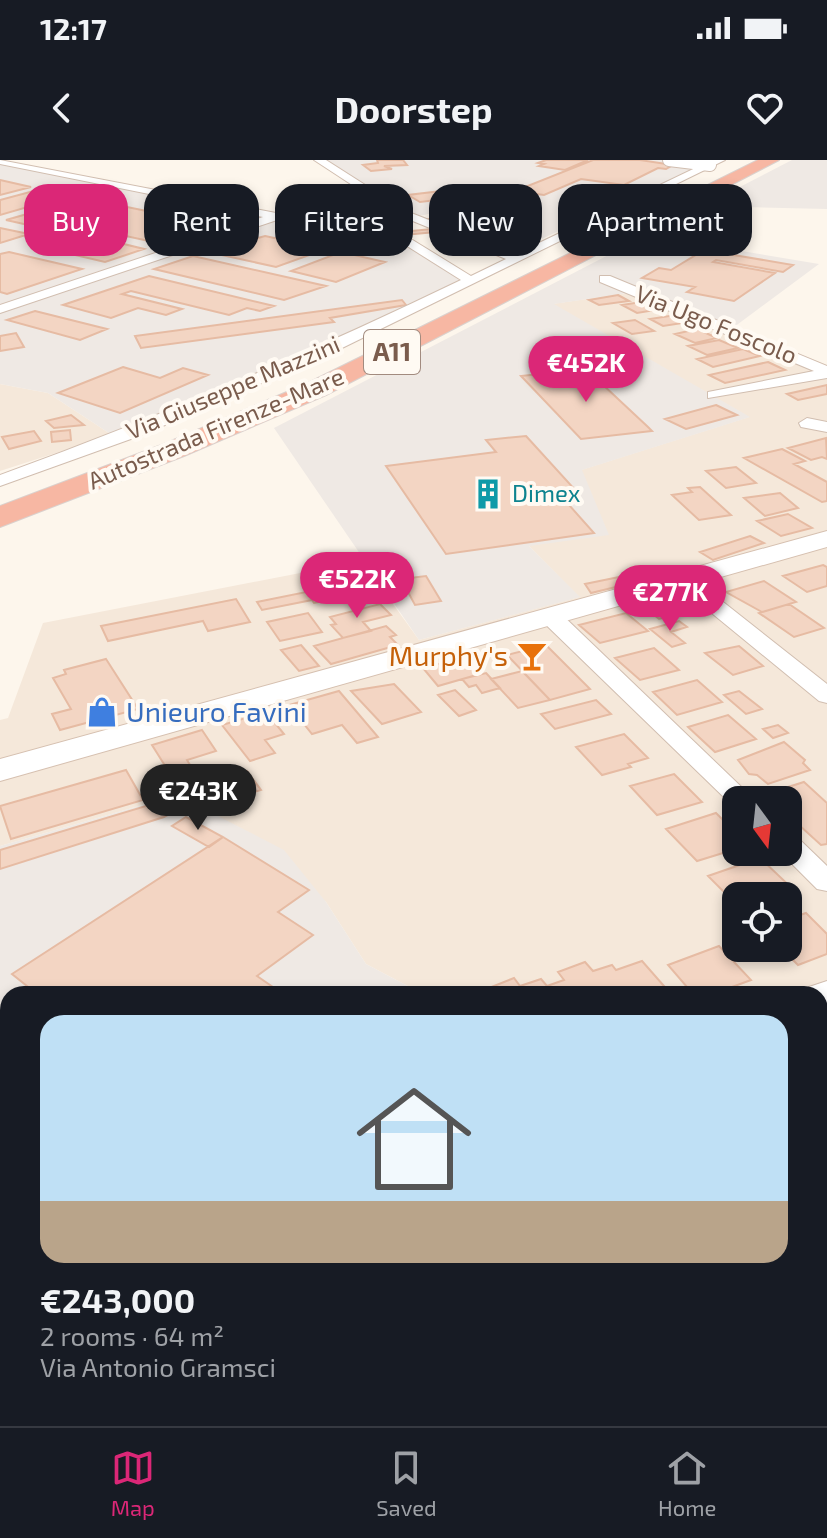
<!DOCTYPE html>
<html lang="en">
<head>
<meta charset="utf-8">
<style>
  :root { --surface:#171b24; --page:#20242c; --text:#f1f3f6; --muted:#9ea1a6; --line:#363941; --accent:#db2777 }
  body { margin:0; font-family:"Exo 2",sans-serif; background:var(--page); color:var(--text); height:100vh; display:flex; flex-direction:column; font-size:30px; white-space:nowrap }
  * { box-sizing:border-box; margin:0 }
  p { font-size:26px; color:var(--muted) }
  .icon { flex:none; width:44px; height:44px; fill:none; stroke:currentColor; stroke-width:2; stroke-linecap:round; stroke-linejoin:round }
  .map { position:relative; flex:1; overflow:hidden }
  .side { position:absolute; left:0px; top:826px; width:828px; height:440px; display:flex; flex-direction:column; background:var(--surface); border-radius:24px 24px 0 0; box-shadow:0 4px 12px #0003 }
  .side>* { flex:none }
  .guide { position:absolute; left:24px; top:24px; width:780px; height:72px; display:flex; gap:16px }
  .needle { width:52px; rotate:165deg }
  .fabs { position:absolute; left:722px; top:626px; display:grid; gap:16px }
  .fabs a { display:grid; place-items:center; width:80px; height:80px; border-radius:16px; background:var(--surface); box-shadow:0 4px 12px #0003; font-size:40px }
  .price { position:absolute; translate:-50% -68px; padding:0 18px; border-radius:28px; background:var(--accent); color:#fff; font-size:26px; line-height:52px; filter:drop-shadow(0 2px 4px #0008) }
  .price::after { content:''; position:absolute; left:50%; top:48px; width:24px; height:18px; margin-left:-12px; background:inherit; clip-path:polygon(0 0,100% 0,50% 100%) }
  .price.active { background:#222; color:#fff }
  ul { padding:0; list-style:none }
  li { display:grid; align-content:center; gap:16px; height:424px; padding:0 40px }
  li span { display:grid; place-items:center; height:248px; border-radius:24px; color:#555 }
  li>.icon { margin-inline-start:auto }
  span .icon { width:144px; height:144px; fill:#fffc; stroke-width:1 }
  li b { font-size:34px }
  .chip { padding:0 28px; border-radius:24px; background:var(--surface); box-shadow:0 4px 12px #0003; font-size:28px; line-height:72px }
  .chip.active { background:var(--accent); color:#fff }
  .status { display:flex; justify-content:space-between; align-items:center; height:56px; padding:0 40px; background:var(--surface); direction:ltr }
  .status svg { height:22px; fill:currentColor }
  header { display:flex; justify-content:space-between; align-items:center; height:104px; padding:0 40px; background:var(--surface); font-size:36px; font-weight:700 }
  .tabs { display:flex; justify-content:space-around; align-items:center; height:112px; border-top:2px solid var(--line); background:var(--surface); font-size:22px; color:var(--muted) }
  .tabs a { display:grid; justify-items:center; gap:4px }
  .tabs .active { color:var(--accent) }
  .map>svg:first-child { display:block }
  .residential { fill:#f5e8da; fill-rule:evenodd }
  .industrial { fill:#efe9e4 }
  .building { fill:#f3d5c3; stroke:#e6bba3; stroke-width:2 }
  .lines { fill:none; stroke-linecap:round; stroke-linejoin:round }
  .lane-casing { stroke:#d1beb0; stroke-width:14 }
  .street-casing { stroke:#d1beb0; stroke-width:2 }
  .secondary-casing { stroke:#d6c0b0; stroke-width:2 }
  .highway-casing { stroke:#dad1cd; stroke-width:2 }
  .lane { stroke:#fff; stroke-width:12 }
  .street { fill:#fff; fill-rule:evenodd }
  .secondary { fill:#fff; fill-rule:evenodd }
  .highway { fill:#f7b7a3; fill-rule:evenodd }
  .labels { text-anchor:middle; stroke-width:8; stroke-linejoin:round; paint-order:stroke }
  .far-street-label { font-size:24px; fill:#7a5c4d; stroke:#fffaf3 }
  .far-culture-label { font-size:24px; fill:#0d838f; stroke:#fffaf3; text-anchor:start }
  .shield { fill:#fffaf3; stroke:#a28b7f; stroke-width:2 }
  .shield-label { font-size:26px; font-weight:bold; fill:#7a5c4d }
  .food-label { font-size:28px; fill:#c56008; stroke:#fffaf3; text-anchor:end }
  .shop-label { font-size:28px; fill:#366cbe; stroke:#fffaf3; text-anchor:start }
</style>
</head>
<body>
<div class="status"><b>12:17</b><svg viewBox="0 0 49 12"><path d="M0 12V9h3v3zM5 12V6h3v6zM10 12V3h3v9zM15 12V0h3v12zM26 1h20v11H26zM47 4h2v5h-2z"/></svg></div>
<header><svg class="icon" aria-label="back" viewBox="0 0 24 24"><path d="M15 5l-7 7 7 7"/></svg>Doorstep<svg class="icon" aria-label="heart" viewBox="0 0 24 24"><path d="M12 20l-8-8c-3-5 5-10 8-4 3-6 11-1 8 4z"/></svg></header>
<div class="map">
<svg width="827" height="1266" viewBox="0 0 827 1266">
  <rect width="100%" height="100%" fill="#fdf6ec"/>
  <!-- residential -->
  <path class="residential" d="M642 131 827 205V1094L820 1089V834H423L366 804 326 742 177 635 0 686V560L8 558 43 463 362 401 419 480 579 437 528 385 581 310 749 257 552 144ZM736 640H788V692H736ZM736 736H788V788H736Z
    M0 224 48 233 112 275 0 311Z
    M8 931V1258H343L353 1266 358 1258H402L397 1266H0V935Z"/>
  <!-- industrial -->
  <path class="industrial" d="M315 0H706L702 6 600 56 592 55 529 85 510 81 482 58 446 50 406 59 380 46Z
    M792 0H827V49L703 46Z
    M0 4 410 86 461 121 227 230 112 275 48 233 0 224Z
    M647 75 819 104 734 167 642 131 554 144 750 257 582 310 609 375 529 386 580 437 419 480 274 268Z
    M177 635 284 690 326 742 366 804 423 834H8V931L0 935V686Z"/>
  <!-- building -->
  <path class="building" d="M377 0H403L407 5 384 6 392 9 371 11 363 5 378 3Z
    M546 0H588L565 10 539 6 544 4 538 3Z
    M593 0H640L673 5 666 9 658 8 624 25 581 19 544 35 515 31Z
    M0 20 31 27 0 35Z
    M41 29 69 35 0 55V40Z
    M441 31 454 38 420 42 408 35Z
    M483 36 521 44 483 56 444 47Z
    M83 38 215 65 192 73 200 75 193 77 184 75 158 83 66 63 46 69 6 60Z
    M456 54 468 60 433 65 424 60Z
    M0 68 29 74 0 83Z
    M432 69 436 72 393 76 390 73Z
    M83 74 144 89 105 102 41 87Z
    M265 76 326 89 276 107 208 92Z
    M704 90 793 105 783 112 716 100 713 102 775 113 734 141 687 132 695 127 642 118 659 108 671 110Z
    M9 92 82 109 7 134 0 132V94Z
    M341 92 385 102 336 122 291 111Z
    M193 96 326 126 284 140 154 109Z
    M149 116 274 146 260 151 247 148 229 155 131 131 122 134 182 149 166 155 138 148 111 158 63 145Z
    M618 135 629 141 599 145 589 140Z
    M402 140 406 145 330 158 334 162 141 188 135 176Z
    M641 142 655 150 637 153 622 145Z
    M35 151 107 169 80 180 7 160Z
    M676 155 689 162 663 166 650 159Z
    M635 160 654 171 632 174 613 163Z
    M697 169 717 178 695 183 675 174Z
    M16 173 24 187 0 191V176Z
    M719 180 738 188 707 195 688 186Z
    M743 189 760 196 713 207 697 199Z
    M768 202 785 210 725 223 709 215Z
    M123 207 160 218 183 208 208 215 120 253 58 233Z
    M586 209 648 267 652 271 581 279 521 216Z
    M827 225V234L798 240 787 234Z
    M716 245 737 255 686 269 665 259Z
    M71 255 84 265 54 268 46 261Z
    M70 270 71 280 52 282 51 272Z
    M34 271 41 281 9 289 2 277Z
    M526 276 578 333 561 336 594 373 446 394 386 306 496 292 486 280Z
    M826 278 827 299 822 297 811 300 788 288Z
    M782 289 805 301 794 304 827 322V341L822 342 744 298Z
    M736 307 756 323 726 328 706 311Z
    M700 327 731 355 699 360 672 335 692 332 688 328Z
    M780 333 798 348 765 356 744 338Z
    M788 354 812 368 781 376 757 361Z
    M750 376 764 383 713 400 700 392Z
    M823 405 827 407V426L807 432 783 416Z
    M643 412 649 419 591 433 585 424Z
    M426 416 441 441 415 445 401 419Z
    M764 421 796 442 762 452 726 432Z
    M355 422 369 438 349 442 345 437 314 443 306 432Z
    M306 432 312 440 262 450 257 442Z
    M667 434 689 451 659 459 637 441Z
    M236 439 250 462 208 471 203 461 108 481 101 466Z
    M380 444 391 455 363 462 371 471 343 478 331 465 336 464 330 457Z
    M789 444 824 468 794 477 759 453Z
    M308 453 322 472 280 481 267 462Z
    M626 453 648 471 600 483 579 465Z
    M679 461 687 467 671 472 685 483 672 487 650 469Z
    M386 466 396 475 390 477 398 485 331 504 314 486Z
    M301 485 319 506 299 511 281 490Z
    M546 485 590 529 550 540 507 495Z
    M739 486 763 506 733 515 705 493Z
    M654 488 679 510 640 520 615 498Z
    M464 497 480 514 438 526 423 508Z
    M106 499 138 549 60 570 52 554 71 549 53 518 66 514 64 510Z
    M522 511 550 540 518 548 491 519Z
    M486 513 500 528 482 533 476 525 469 527 462 519Z
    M697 520 722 542 677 555 653 532Z
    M394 524 421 552 382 564 351 531Z
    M455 530 476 550 459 556 438 535Z
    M339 531 378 577 357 583 342 565 312 574 289 545Z
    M739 531 762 549 746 554 724 535Z
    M596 540 611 554 555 569 541 554Z
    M266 552 284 574 265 580 275 593 250 601 222 565Z
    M728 555 756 579 715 592 688 567Z
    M778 565 788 573 773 578 763 569Z
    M202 570 216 591 187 600 195 613 174 620 152 585Z
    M624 574 648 598 628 604 631 607 602 615 576 587Z
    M784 582 805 600 803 603 810 610 768 624 757 615 749 614 738 600Z
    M215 608 222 619 188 629 181 618Z
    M126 610 143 640 11 679 0 646Z
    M247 611 261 630 243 635 230 616Z
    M674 614 702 642 657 655 630 626Z
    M804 622 827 643V684L821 685 788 655V640H772L766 634Z
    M169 639 182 647 164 657 0 709V690Z
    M716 653 736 673V689L697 701 666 669Z
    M186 657 223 677 209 687 172 666Z
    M223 677 309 730 278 752 313 775 257 816 283 834H37L12 814Z
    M760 698 795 731 781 736H736V744L708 716Z
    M806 753 827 774V794L798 805 781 788H788V759Z
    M719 786 751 820 713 834H693L668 805Z
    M642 801 671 834H487L484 830 514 818 520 826 541 819 547 826 564 820 558 812 585 802 593 811 612 805 616 810Z
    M822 869 827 875V930L820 932Z
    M822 971 827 976V1043L820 1046V972Z
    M8 1018V1078L0 1081V1021Z"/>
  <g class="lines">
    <!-- lane casing -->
    <g class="lane-casing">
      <path id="lane" d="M669 0 710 5"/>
    </g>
    <!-- street casing -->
    <g class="street-casing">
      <path id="street" d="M0 0 411 79 471 116 506 99 398 55 314 0H326L406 51 516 94 712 0H725L340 189 142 275 0 326V315C157 258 310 193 461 120L407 86 277 60 0 153V145L263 57 0 4Z
        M600 116H610L827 206V218L708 238V232L814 211 600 122Z
        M807 258 827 262V272L801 267 799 263Z
        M682 413 689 415 827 524V543L819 541 675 423 672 419 675 415Z
        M549 449 557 450 755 640H736V647L733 646 541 460 538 455Z
        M788 675 798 678 827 706V731L817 729 780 692H788Z
        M827 821V844L820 847V834H805L809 827Z"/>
    </g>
    <!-- secondary casing -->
    <g class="secondary-casing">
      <path id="secondary" d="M827 371V387L0 621V599Z"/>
    </g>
    <!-- highway casing -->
    <g class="highway-casing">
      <path id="highway" d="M758 0H779L326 235 184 296 0 367V346L164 284 308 223Z"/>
    </g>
    <!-- lane -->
    <use href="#lane" class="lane"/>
    <!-- street -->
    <use href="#street" class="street"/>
    <!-- secondary -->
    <use href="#secondary" class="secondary"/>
    <!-- highway -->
    <use href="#highway" class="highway"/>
  </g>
  <!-- icons -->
  <defs>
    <g id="building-bare" transform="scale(2.4)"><path d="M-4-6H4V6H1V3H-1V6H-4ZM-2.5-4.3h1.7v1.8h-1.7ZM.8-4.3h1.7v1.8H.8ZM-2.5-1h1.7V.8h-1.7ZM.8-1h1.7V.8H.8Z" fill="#0f9aa8" stroke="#fffaf3" stroke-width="2.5" paint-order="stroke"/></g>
    <g id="bar-bare" transform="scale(2.4)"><path d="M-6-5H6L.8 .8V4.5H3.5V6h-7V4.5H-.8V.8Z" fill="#e8710a" stroke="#fffaf3" stroke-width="2.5" paint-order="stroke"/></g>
    <g id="shop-bare" transform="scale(2.4)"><path d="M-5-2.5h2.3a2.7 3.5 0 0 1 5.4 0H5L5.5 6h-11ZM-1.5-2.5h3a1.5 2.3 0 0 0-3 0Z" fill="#3f7fe0" stroke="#fffaf3" stroke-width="2.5" paint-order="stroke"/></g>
  </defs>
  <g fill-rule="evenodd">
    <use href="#building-bare" x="488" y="334"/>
    <use href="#bar-bare" x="532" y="496"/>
    <use href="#shop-bare" x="102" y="552"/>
  </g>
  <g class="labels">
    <!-- far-street labels -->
    <g class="far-street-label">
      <text transform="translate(716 165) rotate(22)" y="8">Via Ugo Foscolo</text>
      <text transform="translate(233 228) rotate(-23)" y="8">Via Giuseppe Mazzini</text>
      <text transform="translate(216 269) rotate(-23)" y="8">Autostrada Firenze-Mare</text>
    </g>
    <!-- far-culture labels -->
    <g class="far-culture-label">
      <text x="512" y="342">Dimex</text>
    </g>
    <!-- shield labels -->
    <rect class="shield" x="364" y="170" width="56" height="44" rx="6"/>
    <g class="shield-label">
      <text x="392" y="201">A11</text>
    </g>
    <!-- food labels -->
    <g class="food-label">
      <text x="508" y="506">Murphy's</text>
    </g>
    <!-- shop labels -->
    <g class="shop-label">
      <text x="126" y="562">Unieuro Favini</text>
    </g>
  </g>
</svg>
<div class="fabs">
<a><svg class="needle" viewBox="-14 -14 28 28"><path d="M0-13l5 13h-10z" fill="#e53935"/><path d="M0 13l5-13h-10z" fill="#9ea1a6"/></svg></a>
<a><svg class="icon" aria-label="locate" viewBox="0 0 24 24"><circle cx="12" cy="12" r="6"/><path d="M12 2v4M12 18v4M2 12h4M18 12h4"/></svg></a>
</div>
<b class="price" style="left:586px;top:244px">€452K</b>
<b class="price" style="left:357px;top:460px">€522K</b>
<b class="price" style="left:670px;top:473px">€277K</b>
<b class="price active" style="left:198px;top:672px">€243K</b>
<div class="guide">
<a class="chip active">Buy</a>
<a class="chip">Rent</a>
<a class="chip">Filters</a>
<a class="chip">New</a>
<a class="chip">Apartment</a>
</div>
<section class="side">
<ul>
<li><span style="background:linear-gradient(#bfe0f5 75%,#b9a48a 0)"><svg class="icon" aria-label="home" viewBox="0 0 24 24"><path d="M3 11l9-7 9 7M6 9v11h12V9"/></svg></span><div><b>€243,000</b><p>2 rooms · 64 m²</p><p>Via Antonio Gramsci</p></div></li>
</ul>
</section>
</div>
<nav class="tabs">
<a class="active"><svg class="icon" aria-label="map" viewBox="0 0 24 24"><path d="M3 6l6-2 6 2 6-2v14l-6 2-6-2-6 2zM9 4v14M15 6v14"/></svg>Map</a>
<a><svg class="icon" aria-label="saved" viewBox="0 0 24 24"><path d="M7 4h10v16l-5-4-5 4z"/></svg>Saved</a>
<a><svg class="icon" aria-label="home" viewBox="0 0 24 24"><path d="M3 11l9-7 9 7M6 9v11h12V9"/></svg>Home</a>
</nav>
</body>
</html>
